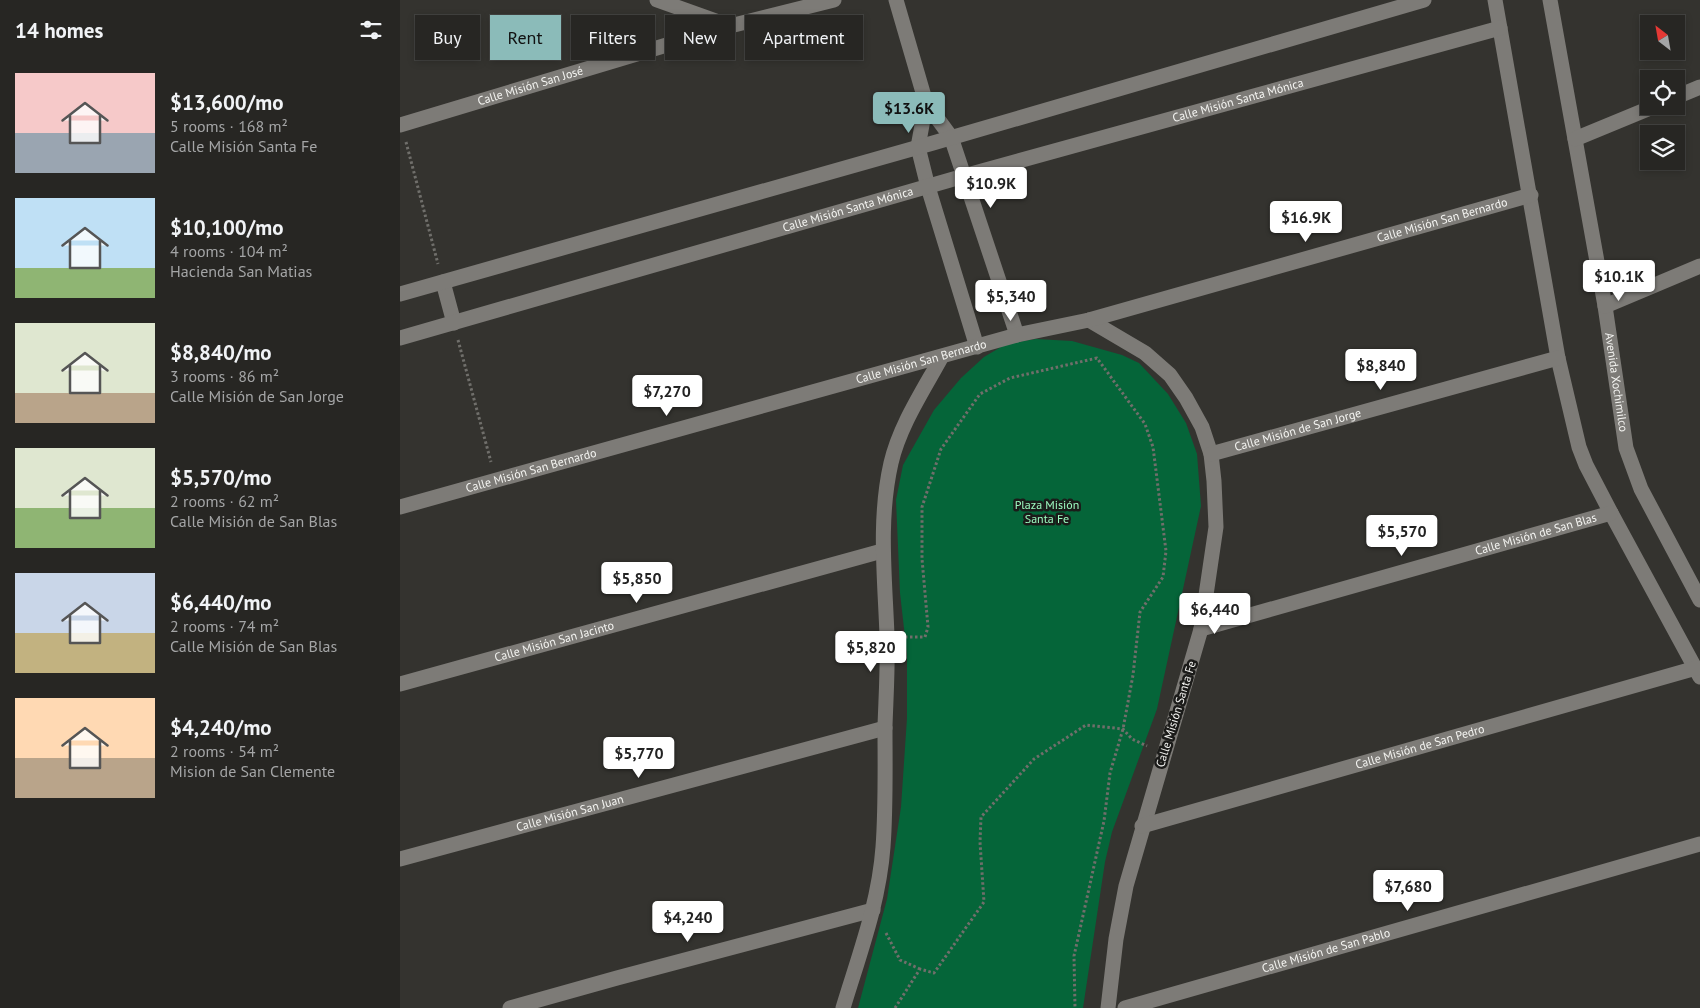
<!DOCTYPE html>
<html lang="en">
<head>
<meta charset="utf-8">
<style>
  :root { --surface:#272623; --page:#2f2e2b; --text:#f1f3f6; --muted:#a4a5a6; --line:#434341; --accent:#8bbbb9 }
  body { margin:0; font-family:"PT Sans",sans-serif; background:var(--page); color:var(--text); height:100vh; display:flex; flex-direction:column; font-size:19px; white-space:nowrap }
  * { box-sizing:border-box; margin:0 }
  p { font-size:16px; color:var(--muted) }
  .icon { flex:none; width:28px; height:28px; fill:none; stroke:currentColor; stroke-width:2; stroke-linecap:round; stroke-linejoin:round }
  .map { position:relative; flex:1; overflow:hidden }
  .drawer { display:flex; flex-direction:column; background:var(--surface); width:400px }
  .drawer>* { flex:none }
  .hud { position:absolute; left:15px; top:15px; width:475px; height:45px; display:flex; gap:10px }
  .needle { width:32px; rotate:329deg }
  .buttons { position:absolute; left:1240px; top:15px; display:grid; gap:10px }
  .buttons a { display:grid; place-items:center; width:45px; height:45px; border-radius:0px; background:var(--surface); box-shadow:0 2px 8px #0003,0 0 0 1px var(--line); font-size:25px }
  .price { position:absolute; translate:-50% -42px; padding:0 11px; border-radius:5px; background:#fff; color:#222; font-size:16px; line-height:32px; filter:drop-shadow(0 1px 2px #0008) }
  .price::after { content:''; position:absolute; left:50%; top:30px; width:15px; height:11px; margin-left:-8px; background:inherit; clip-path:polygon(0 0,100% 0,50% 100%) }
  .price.selected { background:var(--accent); color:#111 }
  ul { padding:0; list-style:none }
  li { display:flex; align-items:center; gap:15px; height:125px; padding:0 15px }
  li span { display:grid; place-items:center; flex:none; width:140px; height:100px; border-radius:0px; color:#555 }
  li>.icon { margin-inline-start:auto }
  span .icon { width:60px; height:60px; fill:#fffc; stroke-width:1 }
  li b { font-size:21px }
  h2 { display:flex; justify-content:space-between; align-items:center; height:60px; padding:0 15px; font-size:21px }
  .chip { padding:0 18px; border-radius:0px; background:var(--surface); box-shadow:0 2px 8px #0003,0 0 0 1px var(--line); font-size:18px; line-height:45px }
  .chip.selected { background:var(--accent); color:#111 }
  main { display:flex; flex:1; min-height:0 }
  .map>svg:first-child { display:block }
  .green { fill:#056539 }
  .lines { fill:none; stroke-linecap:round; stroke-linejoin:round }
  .path { stroke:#706f6b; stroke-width:3; stroke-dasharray:2.5 2.5; stroke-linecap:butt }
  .minor { stroke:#7d7b77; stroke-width:15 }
  .labels { text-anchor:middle; stroke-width:5; stroke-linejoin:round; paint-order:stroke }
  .street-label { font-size:12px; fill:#f4f4f1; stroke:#1b1b19 }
  .park-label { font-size:12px; fill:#9dfcc1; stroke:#1b1b19 }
</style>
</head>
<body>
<main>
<section class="drawer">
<h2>14 homes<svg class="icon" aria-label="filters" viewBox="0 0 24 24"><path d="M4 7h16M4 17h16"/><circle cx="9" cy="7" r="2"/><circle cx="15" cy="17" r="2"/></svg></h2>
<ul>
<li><span style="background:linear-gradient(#f6c9c9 60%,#9aa5b1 0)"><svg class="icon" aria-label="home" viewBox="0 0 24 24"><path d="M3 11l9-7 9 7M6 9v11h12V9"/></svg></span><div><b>$13,600/mo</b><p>5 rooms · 168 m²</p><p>Calle Misión Santa Fe</p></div></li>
<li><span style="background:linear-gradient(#bfe0f5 70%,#8fb573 0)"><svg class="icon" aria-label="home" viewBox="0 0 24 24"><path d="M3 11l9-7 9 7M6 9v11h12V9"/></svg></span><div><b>$10,100/mo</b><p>4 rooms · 104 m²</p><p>Hacienda San Matias</p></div></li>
<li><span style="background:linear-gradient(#dfe7d0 70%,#b9a48a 0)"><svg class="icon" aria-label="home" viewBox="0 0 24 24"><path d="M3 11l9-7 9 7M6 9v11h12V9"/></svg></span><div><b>$8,840/mo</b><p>3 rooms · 86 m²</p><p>Calle Misión de San Jorge</p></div></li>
<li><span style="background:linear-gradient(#dfe7d0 60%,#8fb573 0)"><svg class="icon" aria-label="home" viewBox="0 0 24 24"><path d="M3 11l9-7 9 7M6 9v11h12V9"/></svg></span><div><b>$5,570/mo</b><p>2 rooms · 62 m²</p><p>Calle Misión de San Blas</p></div></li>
<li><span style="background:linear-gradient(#c9d6e8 60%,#c2b280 0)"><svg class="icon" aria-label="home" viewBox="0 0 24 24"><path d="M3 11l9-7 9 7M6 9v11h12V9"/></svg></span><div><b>$6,440/mo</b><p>2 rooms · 74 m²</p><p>Calle Misión de San Blas</p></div></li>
<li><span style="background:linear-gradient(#ffd9b3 60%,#b9a48a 0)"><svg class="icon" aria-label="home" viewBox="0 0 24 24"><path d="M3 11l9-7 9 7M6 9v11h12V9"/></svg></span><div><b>$4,240/mo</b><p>2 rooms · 54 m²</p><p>Mision de San Clemente</p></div></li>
</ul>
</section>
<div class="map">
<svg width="1300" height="1008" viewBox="0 0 1300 1008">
  <rect width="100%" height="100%" fill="#34332f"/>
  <!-- green -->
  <path class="green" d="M636 339 672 341 722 355 739 363 768 394 786 423 797 454 801 506 757 709 712 832 705 862 683 1008H458L487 899 501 807 507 718V655L500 593 496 500 503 465 534 410 561 378 584 357 606 344Z"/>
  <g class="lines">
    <!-- path -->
    <path class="path" d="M6 142 38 264
      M58 340 91 462
      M505 637H525L528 627 522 559V507L541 449 580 394 610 378 697 358 745 424 753 447 766 551 763 577 740 612 733 675 723 729 710 773 704 821 674 956 675 1008
      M486 933 500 960 520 969
      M495 1008 520 969 534 973 584 902 580 842 581 817 634 759 686 725 723 729 732 739 747 746"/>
    <!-- minor -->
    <g class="minor">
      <path d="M257 0 330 26"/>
      <path d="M496 0 526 103 551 137 617 335"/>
      <path d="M1095 0 1158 358 1179 447 1186 465 1211 513 1300 677"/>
      <path id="s1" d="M1150 0 1205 306 1226 448 1241 489 1300 600"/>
      <path d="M1276 97 1300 87"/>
      <path d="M526 103 518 147 528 187 577 347"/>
      <path id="s2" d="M0 125 330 26 434 0"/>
      <path d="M1175 139 1255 106"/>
      <path d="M43 282 54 323"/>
      <path d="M0 294 533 143 1024 0"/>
      <path d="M1205 306 1300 266"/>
      <path d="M689 320 745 353 770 375 786 398 802 427 811 454 814 481 816 527 801 629 726 886 716 939 708 1008"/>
      <path id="s3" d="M0 338 564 176 1100 28"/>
      <path id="s4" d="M811 454 1158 358"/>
      <path id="s5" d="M0 507 617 335 689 320 1131 195"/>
      <path id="s6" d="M801 629 1211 513"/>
      <path id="s7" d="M0 684 482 551"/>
      <path id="s8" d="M742 826 1296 668"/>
      <path id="s9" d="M0 859 485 728"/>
      <path d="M110 1008 217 978 473 910"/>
      <path d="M443 1008C459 955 479 903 483 847 486 807 485 767 485 726 486 696 488 666 487 636 485 578 478 520 491 463 500 425 523 391 541 358"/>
      <path id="s10" d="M725 1008 1300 844"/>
    </g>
  </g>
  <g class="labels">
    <!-- street labels -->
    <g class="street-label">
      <text dy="4" stroke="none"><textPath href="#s2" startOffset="136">Calle Misión San José</textPath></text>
      <text dy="4" stroke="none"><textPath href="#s3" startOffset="871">Calle Misión Santa Mónica</textPath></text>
      <text dy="4" stroke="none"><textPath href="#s3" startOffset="466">Calle Misión Santa Mónica</textPath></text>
      <text dy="4" stroke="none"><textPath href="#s5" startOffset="1081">Calle Misión San Bernardo</textPath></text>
      <text dy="4" stroke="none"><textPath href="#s5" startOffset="541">Calle Misión San Bernardo</textPath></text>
      <text dy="4" stroke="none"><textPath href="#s1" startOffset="388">Avenida Xochimilco</textPath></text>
      <text dy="4" stroke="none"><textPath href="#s4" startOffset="90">Calle Misión de San Jorge</textPath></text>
      <text dy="4" stroke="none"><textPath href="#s5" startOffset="136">Calle Misión San Bernardo</textPath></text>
      <text dy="4" stroke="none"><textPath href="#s6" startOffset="348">Calle Misión de San Blas</textPath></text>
      <text dy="4" stroke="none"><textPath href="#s7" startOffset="160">Calle Misión San Jacinto</textPath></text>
      <text transform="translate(776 714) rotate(-73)" y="4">Calle Misión Santa Fe</text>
      <text dy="4" stroke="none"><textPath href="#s8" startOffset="289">Calle Misión de San Pedro</textPath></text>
      <text dy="4" stroke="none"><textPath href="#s9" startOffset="176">Calle Misión San Juan</textPath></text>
      <text dy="4" stroke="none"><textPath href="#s10" startOffset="209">Calle Misión de San Pablo</textPath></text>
    </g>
    <!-- park labels -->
    <g class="park-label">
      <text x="647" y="509">Plaza Misión<tspan x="647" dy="14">Santa Fe</tspan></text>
    </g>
  </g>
</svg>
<div class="buttons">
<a><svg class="needle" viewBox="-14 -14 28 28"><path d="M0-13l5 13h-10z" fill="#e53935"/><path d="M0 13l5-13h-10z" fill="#a4a5a6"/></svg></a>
<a><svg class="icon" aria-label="locate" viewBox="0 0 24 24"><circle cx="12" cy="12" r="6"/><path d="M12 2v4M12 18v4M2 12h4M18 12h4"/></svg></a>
<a><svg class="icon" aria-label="layers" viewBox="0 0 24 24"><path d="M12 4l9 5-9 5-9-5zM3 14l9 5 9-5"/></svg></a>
</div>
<b class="price selected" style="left:509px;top:134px">$13.6K</b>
<b class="price" style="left:591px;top:209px">$10.9K</b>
<b class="price" style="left:906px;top:243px">$16.9K</b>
<b class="price" style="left:1219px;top:302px">$10.1K</b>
<b class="price" style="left:611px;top:322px">$5,340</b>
<b class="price" style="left:981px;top:391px">$8,840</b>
<b class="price" style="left:267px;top:417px">$7,270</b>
<b class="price" style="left:1002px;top:557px">$5,570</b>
<b class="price" style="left:237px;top:604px">$5,850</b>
<b class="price" style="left:815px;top:635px">$6,440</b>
<b class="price" style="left:471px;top:673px">$5,820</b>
<b class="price" style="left:239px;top:779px">$5,770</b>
<b class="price" style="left:1008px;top:912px">$7,680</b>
<b class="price" style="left:288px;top:943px">$4,240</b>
<div class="hud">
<a class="chip">Buy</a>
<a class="chip selected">Rent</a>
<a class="chip">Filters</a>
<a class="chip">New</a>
<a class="chip">Apartment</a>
</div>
</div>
</main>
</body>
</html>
